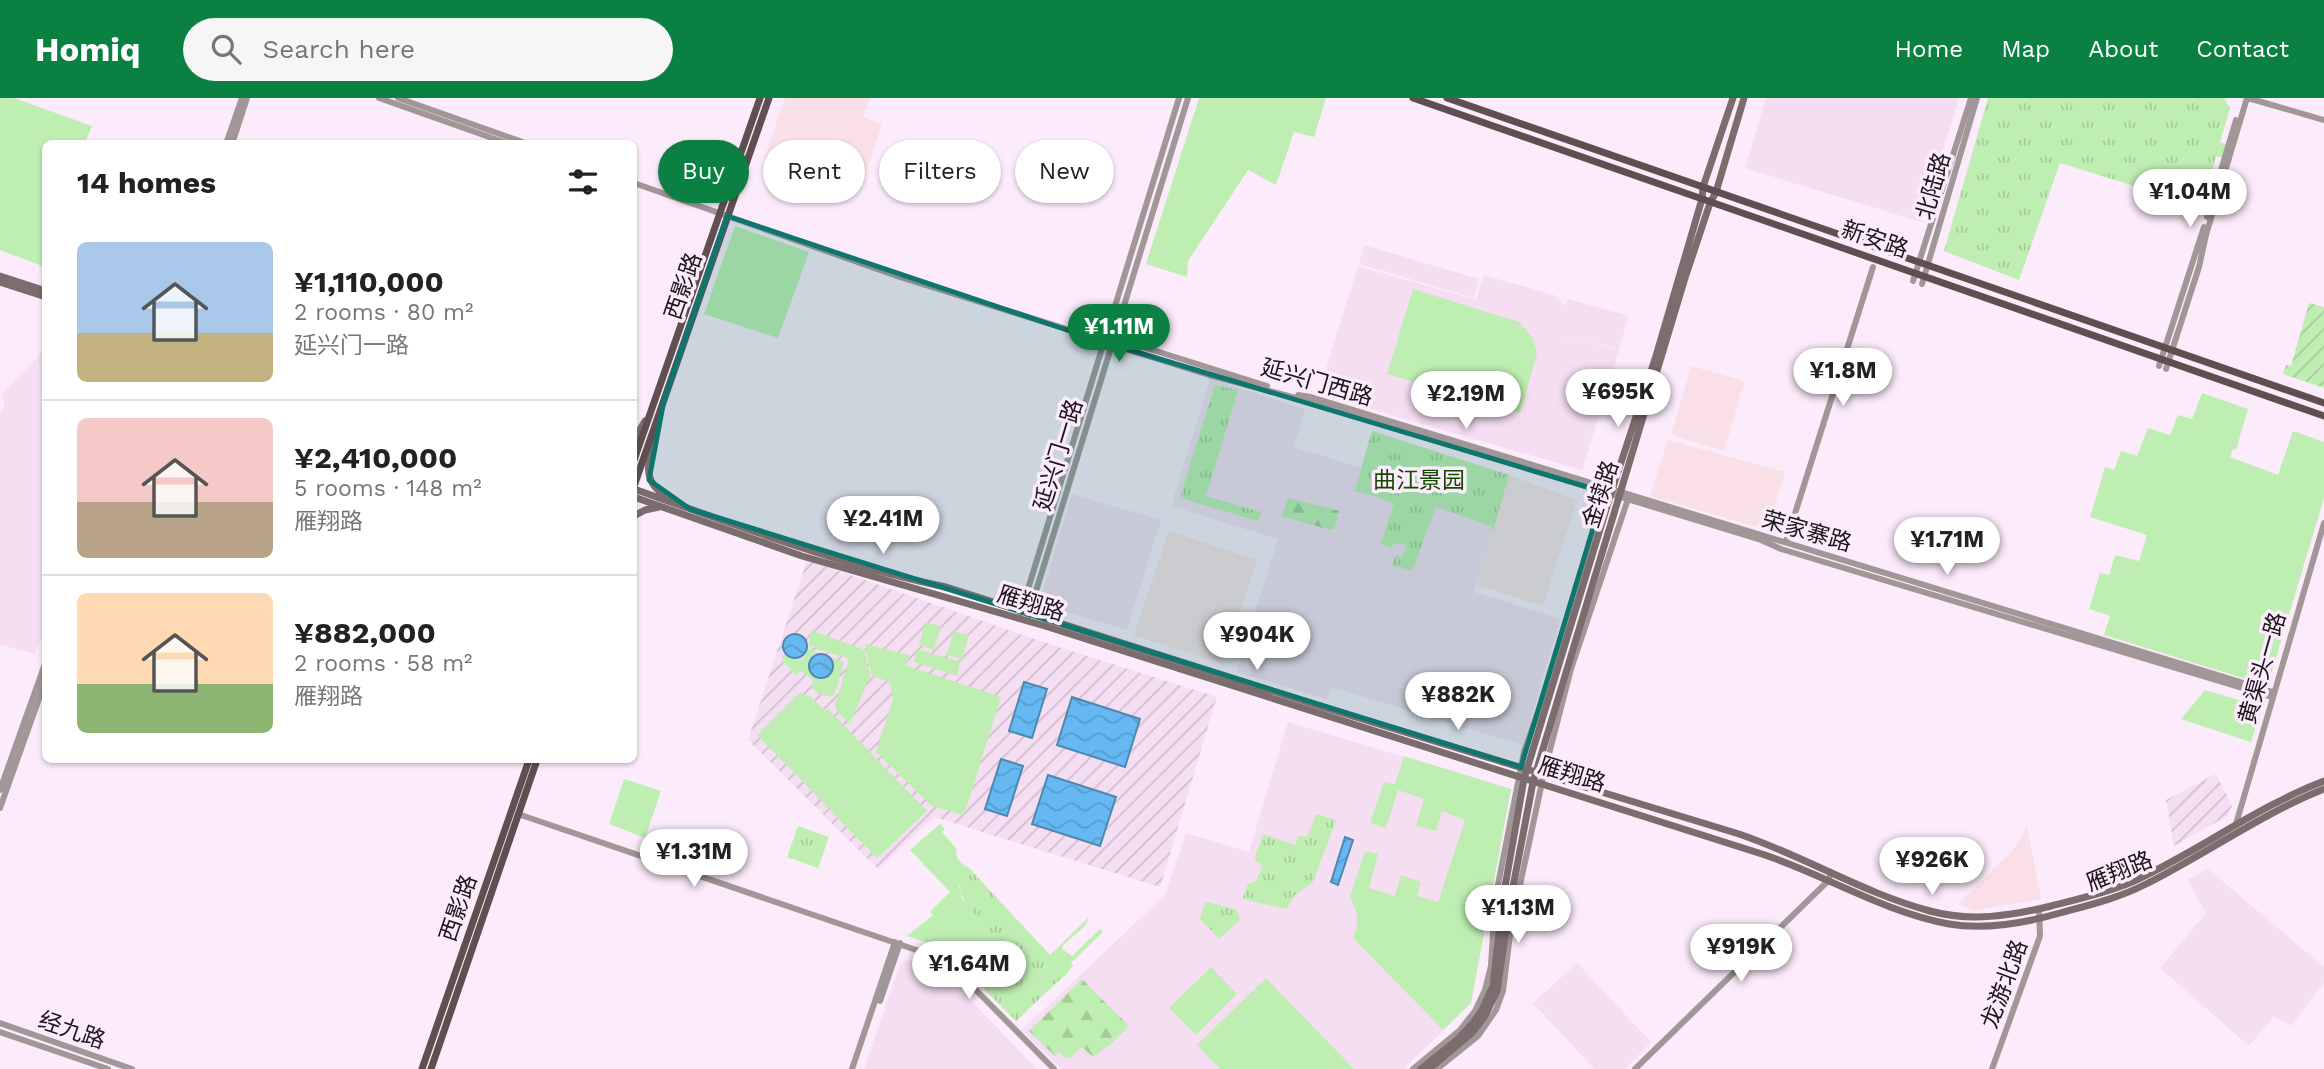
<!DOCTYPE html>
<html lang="en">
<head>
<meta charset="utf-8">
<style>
  :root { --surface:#fff; --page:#f6f6f6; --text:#222; --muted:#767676; --line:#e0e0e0; --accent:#0b8043 }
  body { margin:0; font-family:"Work Sans","Noto Sans SC",sans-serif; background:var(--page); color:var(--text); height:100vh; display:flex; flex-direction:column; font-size:26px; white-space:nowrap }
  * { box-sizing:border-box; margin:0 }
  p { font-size:23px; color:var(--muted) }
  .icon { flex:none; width:38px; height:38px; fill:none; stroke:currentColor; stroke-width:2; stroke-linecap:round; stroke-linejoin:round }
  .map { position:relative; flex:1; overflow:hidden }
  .drawer { position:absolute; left:42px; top:42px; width:595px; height:623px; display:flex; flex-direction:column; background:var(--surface); border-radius:10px; box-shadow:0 2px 5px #0004 }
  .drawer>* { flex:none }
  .hud { position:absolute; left:658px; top:42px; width:665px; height:63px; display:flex; gap:14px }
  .price { position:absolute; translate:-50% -60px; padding:0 16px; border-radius:24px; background:#fff; color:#222; font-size:23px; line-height:46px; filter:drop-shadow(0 2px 4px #0008) }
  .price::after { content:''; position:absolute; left:50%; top:42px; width:21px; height:16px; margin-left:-10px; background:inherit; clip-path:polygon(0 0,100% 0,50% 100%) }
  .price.active { background:var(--accent); color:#fff }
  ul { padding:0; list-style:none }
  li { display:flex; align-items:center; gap:21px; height:175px; padding:0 35px }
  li+li { border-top:2px solid var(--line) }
  li span { display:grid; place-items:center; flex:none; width:196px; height:140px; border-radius:10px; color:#555 }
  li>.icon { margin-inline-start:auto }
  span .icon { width:84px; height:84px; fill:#fffc; stroke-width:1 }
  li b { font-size:30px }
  h2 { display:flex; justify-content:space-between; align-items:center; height:84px; padding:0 35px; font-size:30px }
  .chip { padding:0 24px; border-radius:32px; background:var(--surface); box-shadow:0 2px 5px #0004; font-size:24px; line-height:63px }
  .chip.active { background:var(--accent); color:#fff }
  header { display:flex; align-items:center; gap:42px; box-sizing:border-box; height:98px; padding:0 35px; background:var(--accent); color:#fff }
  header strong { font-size:33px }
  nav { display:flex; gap:38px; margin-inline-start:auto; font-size:24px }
  .search { width:490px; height:63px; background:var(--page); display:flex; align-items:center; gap:18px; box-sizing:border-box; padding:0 24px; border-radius:38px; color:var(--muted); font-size:26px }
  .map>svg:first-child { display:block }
  .commercial { fill:#f9e0e8 }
  .industrial { fill:url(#industrial-furrows) }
  .built { fill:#f5def2 }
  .grass { fill:#bfeeb2 }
  .forest { fill:url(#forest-firs) }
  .park { fill:url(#park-tufts) }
  .garden { fill:url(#garden-furrows) }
  .water { fill:url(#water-waves); stroke:#4f87b1; stroke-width:2 }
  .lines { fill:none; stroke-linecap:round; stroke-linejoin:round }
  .tertiary { stroke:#a29798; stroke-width:6 }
  .secondary { stroke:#7b6d6e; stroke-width:7 }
  .primary { stroke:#604f51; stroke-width:7 }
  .marked { fill:#0f766e; fill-opacity:0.2; stroke:#0f766e; stroke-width:5; stroke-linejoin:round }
  .labels { text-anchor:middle; stroke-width:7; stroke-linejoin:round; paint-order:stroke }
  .street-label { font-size:23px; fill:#1c161b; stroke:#fcebfb }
  .park-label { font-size:23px; fill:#144a00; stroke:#fcebfb }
</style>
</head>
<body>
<header>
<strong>Homiq</strong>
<div class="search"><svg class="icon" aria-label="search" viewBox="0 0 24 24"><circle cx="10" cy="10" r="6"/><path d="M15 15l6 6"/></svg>Search here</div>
<nav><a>Home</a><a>Map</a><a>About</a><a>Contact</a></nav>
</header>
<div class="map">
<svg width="2324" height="971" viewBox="0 0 2324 971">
  <defs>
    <pattern id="industrial-furrows" width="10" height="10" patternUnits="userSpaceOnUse" patternTransform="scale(1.75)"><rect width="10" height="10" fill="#f5def2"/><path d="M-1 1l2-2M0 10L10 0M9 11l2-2" fill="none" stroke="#d1becf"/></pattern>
    <pattern id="forest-firs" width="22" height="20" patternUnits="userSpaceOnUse" patternTransform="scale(1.75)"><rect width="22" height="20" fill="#bfeeb2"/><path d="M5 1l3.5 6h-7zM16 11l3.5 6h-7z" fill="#a4cb98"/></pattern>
    <pattern id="park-tufts" width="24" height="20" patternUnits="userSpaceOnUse" patternTransform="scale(1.75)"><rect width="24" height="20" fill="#bfeeb2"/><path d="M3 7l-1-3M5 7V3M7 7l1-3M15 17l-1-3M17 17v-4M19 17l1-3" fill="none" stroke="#a4cb98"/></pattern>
    <pattern id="garden-furrows" width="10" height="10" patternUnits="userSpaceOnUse" patternTransform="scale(1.75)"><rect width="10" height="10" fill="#bfeeb2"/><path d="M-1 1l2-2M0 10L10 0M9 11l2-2" fill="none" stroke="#a4cb98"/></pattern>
    <pattern id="water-waves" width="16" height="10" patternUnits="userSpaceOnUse" patternTransform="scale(1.75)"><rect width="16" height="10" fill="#65b8f1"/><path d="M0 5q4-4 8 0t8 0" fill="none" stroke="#579dce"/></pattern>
  </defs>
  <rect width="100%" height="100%" fill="#fcebfb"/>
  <!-- commercial -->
  <path class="commercial" d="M785 0H870L863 19 882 26 860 91 764 62Z
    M1691 268 1745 283 1724 353 1671 337Z
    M1668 342 1785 374 1767 432 1650 398Z
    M1509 377 1577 402 1543 508 1477 487Z
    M1169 433 1257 462 1222 566 1134 537Z
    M2027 728 2041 801 1974 812 1958 806 2013 752Z"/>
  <!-- industrial -->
  <path class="industrial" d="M807 462 1040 543 1217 599 1160 789 934 719 878 771 748 642Z
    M2216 676 2232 708 2227 718 2174 748 2166 702Z"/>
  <!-- built -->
  <path class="built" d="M1766 0H1959L1921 124 1745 70Z
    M1364 147 1479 181 1474 200 1359 166Z
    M1358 168 1476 202 1484 177 1554 197 1566 208 1568 201 1629 218 1619 251 1551 236 1619 252 1582 372 1318 296Z
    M45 251 46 529 35 556 0 547V314L5 307 1 297Z
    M1210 281 1305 311 1294 349 1361 370 1372 333 1509 377 1474 494 1560 521 1523 647 1331 589 1327 601 1236 574 1278 441 1171 408Z
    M1072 396 1161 422 1127 532 1039 506Z
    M1288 624 1511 691 1471 905 1404 971H1061L1022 932 1165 797 1186 735 1249 754Z
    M2208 771 2324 869V885L2291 928 2274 918 2249 948 2160 870 2206 815 2187 782Z
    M909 861 959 890 1037 971H864L900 866Z
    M1577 865 1651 944 1625 971H1594L1533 905Z"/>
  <!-- grass -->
  <path class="grass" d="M0 0H14L92 28 85 45 46 46 45 169 0 152Z
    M1199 0H1326L1314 39 1294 34 1276 87 1248 72 1188 163 1187 179 1146 166Z
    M735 128 809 154 778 240 704 216Z
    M1413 191 1519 224 1533 240 1537 256 1520 315 1387 276Z
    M2202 295 2248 311 2236 352 2233 351 2230 359 2278 377 2293 333 2324 344V400L2270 580 2259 585 2104 537 2110 518 2089 511 2100 475 2109 477 2115 457 2139 463 2147 437 2090 419 2105 369 2114 372 2121 353 2137 358 2148 330 2170 337 2178 317 2192 321Z
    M925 524 941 528 934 552 919 547Z
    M811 532 865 552 870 578 850 626 836 612 835 607 849 561 809 548Z
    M954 533 969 537 962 561 946 557Z
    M865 546 909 557 907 568 1001 599 964 717 932 708 876 654 893 602 890 584 872 578Z
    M808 551 820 556C810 559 806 566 811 575L819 580C832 580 837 569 829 559L844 564 834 598 831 597 830 599 817 595V593L812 591 813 582 801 573 796 577 782 563 783 557 797 562 804 560Z
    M917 551 960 564 957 578 914 564Z
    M2205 592 2256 607 2260 615 2251 644 2181 621Z
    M799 595 810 598 825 613 828 611 927 713 877 760 757 637Z
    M1404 658 1511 691 1471 905 1443 932 1353 840C1360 824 1358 815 1350 799L1365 753 1378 756 1369 790 1395 798 1401 777 1421 784 1417 798 1438 804 1465 722 1442 713 1436 733 1416 728 1424 701 1398 692 1386 730 1370 725 1384 684 1395 686Z
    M624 681 661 693 645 740 609 726Z
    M940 726 945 731 942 734 956 750 957 760 1050 857 1089 819 1086 827 1063 847 1062 851 1072 858 1100 831 1103 834 1071 865 1073 868 1063 879 967 787H959L962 801 979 817 1028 912 1022 917 959 861 935 847 907 838 933 817 930 814 950 794 910 752Z
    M1211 869 1237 896 1196 937 1169 910Z
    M1266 880 1354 971H1220L1197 947Z"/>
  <!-- forest -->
  <path class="forest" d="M1288 400 1339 413 1334 431 1330 432 1282 418Z
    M1082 881 1129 928 1110 947 1093 959 1082 949 1070 960H1065L1059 954 1055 958 1029 933Z"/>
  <!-- park -->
  <path class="park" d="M1988 0H2224L2230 10 2220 44 2228 47 2224 60 2216 58 2202 109 2060 65 2019 182 1944 153Z
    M1215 287 1238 292 1206 398 1261 414 1258 423 1180 400Z
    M1372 333 1509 377 1493 433 1491 428 1436 409 1412 473 1392 467 1396 457 1402 459 1407 447 1394 445 1392 450 1381 446 1394 405 1355 392Z
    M1316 716 1336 722 1313 784 1294 798 1287 811 1242 801 1248 786 1255 784 1262 771 1260 766 1254 762 1263 736 1295 747 1299 737 1307 739Z
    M798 728 829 739 818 770 787 759Z
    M967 768 1067 875 1016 923 964 871 974 846 977 819C963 802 952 789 967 768Z
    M1205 803 1237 812 1240 822 1219 841 1200 821Z"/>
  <!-- garden -->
  <path class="garden" d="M2309 205 2324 209V290L2283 276 2286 267 2291 268Z"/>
  <!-- water -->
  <path class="water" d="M783 548a12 12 0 1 1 24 0a12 12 0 1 1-24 0Z
    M809 568a12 12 0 1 1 24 0a12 12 0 1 1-24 0Z
    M1024 584 1047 591 1032 640 1009 633Z
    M1072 599 1140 621 1125 669 1057 647Z
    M1001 661 1023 668 1007 718 985 711Z
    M1048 677 1116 699 1100 748 1032 726Z
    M1345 739 1353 742 1338 787 1331 784Z"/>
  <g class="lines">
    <!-- tertiary -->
    <path class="tertiary" d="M379 0 509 46
      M398 0 528 46
      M2248 0 2324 22
      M226 46 242 0
      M232 46 247 0
      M634 85 900 179 1092 239 1103 244 1209 277 1311 304 1761 442 1781 451 2272 599
      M2207 119 2236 22
      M1913 183 1971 0
      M1922 186 1977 0
      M1094 239 1105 237 1267 288
      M2159 268 2204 129
      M2166 271 2199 169 2206 137 2247 0
      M1298 297 1311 299 2273 594
      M1786 444 1873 169
      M1020 517 1179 0
      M1028 519 1188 0
      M0 692 46 563
      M0 710 46 581
      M518 716 925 855 962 878 1054 971
      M2236 726 2324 425
      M880 903 900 845
      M0 925 132 971
      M0 934 108 971
      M852 971 895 844
      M1413 971 1460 932 1475 913 1485 892 1491 868 1495 802 1524 654 1554 568 1581 481 1604 394
      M1437 971 1478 938 1496 912 1503 893 1511 829 1544 675 1571 571 1628 401
      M1635 971 1828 783 1830 778
      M1992 971 2040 838 2039 811"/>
    <!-- secondary -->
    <path class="secondary" d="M0 178 46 193
      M0 184 46 199
      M657 327C652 357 636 382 668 399
      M634 342 645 323
      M634 391C736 427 840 467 946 489L1326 610 1739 736C1804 758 1863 795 1930 813 1970 824 2011 818 2051 808 2078 801 2106 795 2132 784 2198 754 2256 709 2324 683
      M634 399 802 458 1045 528 1765 757C1827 778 1884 814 1949 826 1985 832 2025 825 2060 815 2089 807 2119 800 2146 786 2206 756 2261 716 2324 691
      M634 418 645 412 659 409
      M1421 971 1457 942 1473 925 1482 912 1493 888 1503 800 1524 681 1612 392 1656 258 1702 101 1703 89 1733 0
      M1429 971 1473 934 1485 918 1497 893 1509 810 1533 684 1685 180 1710 105 1716 94 1744 0"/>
    <!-- primary -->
    <path class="primary" d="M1413 0 2324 318
      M1447 0 2324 305
      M634 362 760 0
      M634 388 769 0
      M422 971 529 662
      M431 971 537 662"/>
  </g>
  <!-- marked area -->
  <path class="marked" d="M727 118 1103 244 1604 394 1521 669 690 411 649 382 664 302Z"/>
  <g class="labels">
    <!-- street labels -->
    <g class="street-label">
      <text transform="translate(1933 88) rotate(-74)" y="8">北陆路</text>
      <text transform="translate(1875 141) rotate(19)" y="8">新安路</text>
      <text transform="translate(683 188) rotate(-71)" y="8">西影路</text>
      <text transform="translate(1317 284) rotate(16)" y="8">延兴门西路</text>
      <text transform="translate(1058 357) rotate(-73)" y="8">延兴门一路</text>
      <text transform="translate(1600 396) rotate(-72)" y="8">金犊路</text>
      <text transform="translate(1807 433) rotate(16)" y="8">荣家寨路</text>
      <text transform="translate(1031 505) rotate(17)" y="8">雁翔路</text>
      <text transform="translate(2262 570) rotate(-74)" y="8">黄渠头一路</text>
      <text transform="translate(1572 676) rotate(17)" y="8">雁翔路</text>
      <text transform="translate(2119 773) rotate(-22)" y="8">雁翔路</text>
      <text transform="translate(458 810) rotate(-71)" y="8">西影路</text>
      <text transform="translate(2004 886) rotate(-70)" y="8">龙游北路</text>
      <text transform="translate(72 932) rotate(19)" y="8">经九路</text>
    </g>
    <!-- park labels -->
    <g class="park-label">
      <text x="1419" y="390">曲江景园</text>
    </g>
  </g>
</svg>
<b class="price" style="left:2190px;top:131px">¥1.04M</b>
<b class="price active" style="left:1119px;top:266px">¥1.11M</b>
<b class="price" style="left:1843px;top:310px">¥1.8M</b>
<b class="price" style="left:1618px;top:331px">¥695K</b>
<b class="price" style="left:1466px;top:333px">¥2.19M</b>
<b class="price" style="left:883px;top:458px">¥2.41M</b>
<b class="price" style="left:1947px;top:479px">¥1.71M</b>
<b class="price" style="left:1257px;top:574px">¥904K</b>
<b class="price" style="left:1458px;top:634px">¥882K</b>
<b class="price" style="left:694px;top:791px">¥1.31M</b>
<b class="price" style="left:1932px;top:799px">¥926K</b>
<b class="price" style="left:1518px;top:847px">¥1.13M</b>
<b class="price" style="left:1741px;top:886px">¥919K</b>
<b class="price" style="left:969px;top:903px">¥1.64M</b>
<div class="hud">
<a class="chip active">Buy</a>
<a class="chip">Rent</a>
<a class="chip">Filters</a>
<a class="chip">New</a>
</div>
<section class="drawer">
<h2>14 homes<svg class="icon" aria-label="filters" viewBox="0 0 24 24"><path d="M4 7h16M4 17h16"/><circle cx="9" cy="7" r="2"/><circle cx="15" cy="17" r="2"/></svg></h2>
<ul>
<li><span style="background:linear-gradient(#a9c7e8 65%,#c2b280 0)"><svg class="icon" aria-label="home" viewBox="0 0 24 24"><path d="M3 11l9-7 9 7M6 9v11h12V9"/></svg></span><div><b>¥1,110,000</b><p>2 rooms · 80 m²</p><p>延兴门一路</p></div></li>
<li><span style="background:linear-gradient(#f6c9c9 60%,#b9a48a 0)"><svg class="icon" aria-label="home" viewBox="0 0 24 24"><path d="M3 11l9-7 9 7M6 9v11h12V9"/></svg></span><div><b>¥2,410,000</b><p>5 rooms · 148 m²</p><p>雁翔路</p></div></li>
<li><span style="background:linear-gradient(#ffd9b3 65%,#8fb573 0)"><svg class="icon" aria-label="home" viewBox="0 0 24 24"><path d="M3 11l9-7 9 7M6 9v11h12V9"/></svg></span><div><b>¥882,000</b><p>2 rooms · 58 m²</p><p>雁翔路</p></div></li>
</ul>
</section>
</div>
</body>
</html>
